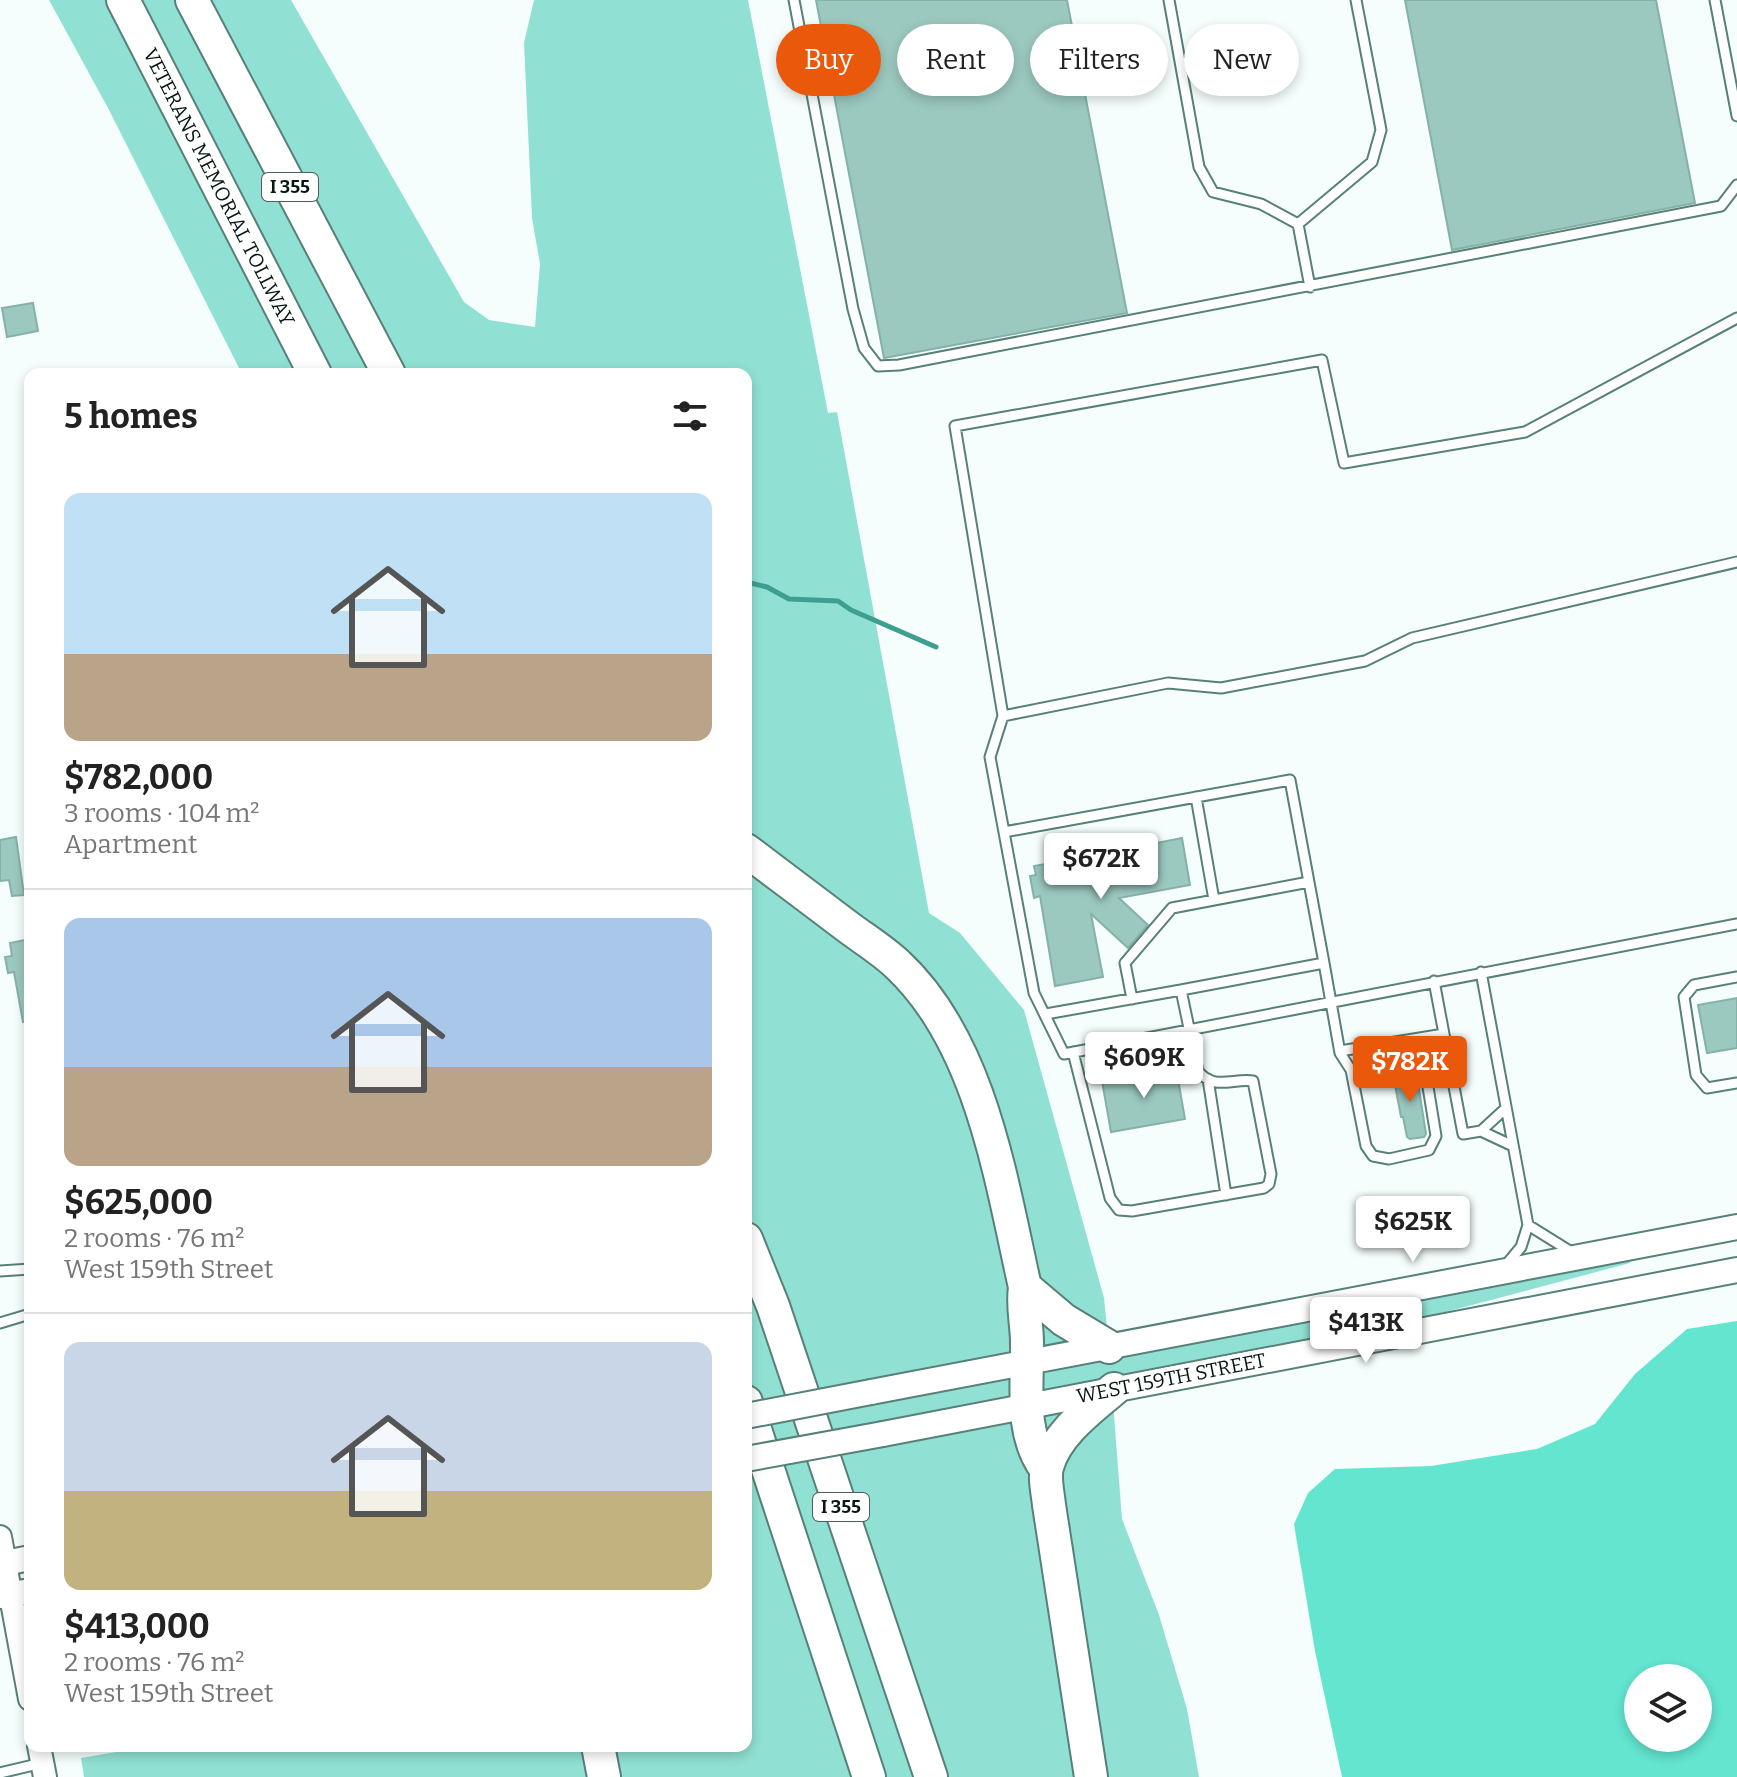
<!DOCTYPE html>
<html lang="en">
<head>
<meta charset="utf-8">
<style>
  :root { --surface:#fff; --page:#f6f6f6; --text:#222; --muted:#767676; --line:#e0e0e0; --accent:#ea580c }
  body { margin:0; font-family:Bitter,serif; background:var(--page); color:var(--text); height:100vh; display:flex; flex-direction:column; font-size:30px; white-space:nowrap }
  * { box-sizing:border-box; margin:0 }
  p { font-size:26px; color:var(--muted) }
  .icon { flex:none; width:44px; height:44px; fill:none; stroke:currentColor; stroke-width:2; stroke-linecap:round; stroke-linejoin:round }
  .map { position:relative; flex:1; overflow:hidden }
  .drawer { position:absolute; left:24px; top:368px; width:728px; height:1384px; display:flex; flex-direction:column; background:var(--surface); border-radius:16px; box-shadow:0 4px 12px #0003 }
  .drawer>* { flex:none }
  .banner { position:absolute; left:776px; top:24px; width:760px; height:72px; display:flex; gap:16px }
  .fabs { position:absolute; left:1624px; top:1664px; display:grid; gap:16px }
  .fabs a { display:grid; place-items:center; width:88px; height:88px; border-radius:50%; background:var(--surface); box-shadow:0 4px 12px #0003; font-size:40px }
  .price { position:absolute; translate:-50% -68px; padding:0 18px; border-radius:8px; background:#fff; color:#222; font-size:26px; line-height:52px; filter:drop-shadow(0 2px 4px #0008) }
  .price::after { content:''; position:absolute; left:50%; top:48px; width:24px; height:18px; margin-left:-12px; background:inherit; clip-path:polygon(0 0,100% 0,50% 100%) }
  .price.selected { background:var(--accent); color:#fff }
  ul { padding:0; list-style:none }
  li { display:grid; align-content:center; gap:16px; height:424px; padding:0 40px }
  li+li { border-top:2px solid var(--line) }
  li span { display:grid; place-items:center; height:248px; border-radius:16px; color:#555 }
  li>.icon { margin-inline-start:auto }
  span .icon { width:144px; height:144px; fill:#fffc; stroke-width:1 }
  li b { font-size:34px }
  h2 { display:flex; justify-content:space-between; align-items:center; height:96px; padding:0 40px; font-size:34px }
  .tag { padding:0 28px; border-radius:36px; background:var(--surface); box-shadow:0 4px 12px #0003; font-size:28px; line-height:72px }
  .tag.selected { background:var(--accent); color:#fff }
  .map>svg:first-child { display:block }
  .green { fill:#90e1d3 }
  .forest { fill:#63e5d0; fill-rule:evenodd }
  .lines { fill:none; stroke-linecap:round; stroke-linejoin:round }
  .stream { stroke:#3e9f90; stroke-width:5 }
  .building { fill:#9bc8bf; stroke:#85b1a8; stroke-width:2 }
  .service-casing { stroke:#568078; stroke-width:13 }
  .tertiary-casing { stroke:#568078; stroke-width:26 }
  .secondary-casing { stroke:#568078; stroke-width:28 }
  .motorway-casing { stroke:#568078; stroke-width:36 }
  .service { stroke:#fff; stroke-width:9 }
  .tertiary { stroke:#fff; stroke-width:22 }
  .secondary { stroke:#fff; stroke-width:24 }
  .motorway { stroke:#fff; stroke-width:32 }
  .secondary-bridge-casing { stroke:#568078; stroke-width:28; stroke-linecap:butt }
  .secondary-bridge { stroke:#fff; stroke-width:24 }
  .labels { text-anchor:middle; stroke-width:8; stroke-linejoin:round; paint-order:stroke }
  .shield { fill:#fff; stroke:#515d5a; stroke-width:2 }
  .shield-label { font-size:18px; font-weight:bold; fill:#061714 }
  .street-label { font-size:20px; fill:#061714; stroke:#fff }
</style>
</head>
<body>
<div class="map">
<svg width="1737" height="1777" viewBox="0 0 1737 1777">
  <rect width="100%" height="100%" fill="#f5fefc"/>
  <!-- green -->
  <path class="green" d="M49 0H291L464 302 489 320 535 327 540 264 532 218 524 43 534 0H748L828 413 837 412 929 913 960 933 1024 1010 1104 1298 1110 1357 1629 1260 1630 1263 1423 1318 1111 1377 1122 1519 1159 1615 1187 1709 1199 1777H84L81 1758 152 1746H746V374H242L108 108Z"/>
  <!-- forest -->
  <path class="forest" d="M1737 1321V1777H1342L1315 1651 1294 1524 1308 1493 1335 1469 1431 1466 1537 1449 1595 1424 1635 1374 1687 1329ZM1638 1678H1698V1738H1638Z"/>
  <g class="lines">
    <!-- stream -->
    <path class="stream" d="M746 582 767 587 789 599 838 601 851 610 936 647"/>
  </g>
  <!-- building -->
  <path class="building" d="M816 0H1067L1127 313 884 358Z
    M1405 0H1656L1695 203 1452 250Z
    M33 303 38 331 7 337 2 308Z
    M16 837 24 895 12 896 9 880 0 881V840Z
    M1182 838 1190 885 1119 898 1148 925 1128 948 1091 914 1103 977 1055 986 1040 896 1034 898 1030 876 1036 875 1034 866 1091 856 1090 851 1121 845 1122 850Z
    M30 939V1021L23 1022 14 972 8 973 5 957 12 956 10 943Z
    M1737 998V1048L1707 1053 1698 1005Z
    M1176 1068 1185 1119 1111 1132 1102 1081Z
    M1416 1070 1426 1134 1424 1137 1410 1139 1407 1137 1403 1117H1401L1393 1074Z"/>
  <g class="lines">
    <!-- service casing -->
    <g class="service-casing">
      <path id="service" d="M794 0 853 309 864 348 878 366 899 365 1721 206 1737 185
        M1169 0 1199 167 1213 192 1261 204 1298 224
        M1715 0 1737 116
        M1310 287 1298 224 1372 162 1381 130 1356 0
        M1737 318 1525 432 1344 463 1322 360 955 426 1003 716 990 757 1034 993 1064 1054 1737 924
        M1003 716 1168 683 1221 688 1365 661 1412 638 1737 562
        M1196 797 1214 900
        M1004 832 1290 780 1324 963 1181 990
        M1324 963 1340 1053 1351 1070 1366 1146 1373 1156 1389 1159 1429 1150 1436 1136 1420 1038
        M1481 972 1528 1225 1521 1247 1506 1265
        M1737 977 1694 985 1684 997 1696 1075 1707 1088 1737 1083
        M1132 999 1125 963 1172 908 1309 882
        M1046 1014 1181 990 1198 1071C1214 1091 1233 1078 1253 1081L1271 1174 1269 1184 1264 1188 1132 1211 1119 1210 1110 1198 1073 1052
        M1444 1034 1463 1134 1481 1131 1506 1108
        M1340 1051 1444 1034 1434 981
        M1208 1079 1226 1195
        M1481 1131 1513 1146
        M1528 1225 1573 1253
        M0 1271 30 1269
        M0 1323 30 1314
        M0 1773 42 1763"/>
    </g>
    <!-- tertiary casing -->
    <g class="tertiary-casing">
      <path id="tertiary" d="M0 1537 30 1699
        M39 1746 45 1777"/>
    </g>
    <!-- secondary casing -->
    <g class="secondary-casing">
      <path id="secondary" d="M871 1392 1737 1227
        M883 1434 1737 1270
        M0 1564 30 1558
        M0 1596 30 1591"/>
    </g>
    <!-- motorway casing -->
    <g class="motorway-casing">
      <path id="motorway" d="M123 0 315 374
        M192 0 389 374
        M746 850C780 876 814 901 848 927 864 939 882 950 897 964 981 1042 1001 1180 1025 1287 1022 1307 1027 1323 1027 1343 1028 1384 1019 1433 1046 1469
        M746 1239 773 1306 931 1777
        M1025 1287 1064 1320 1109 1347
        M746 1402 869 1777
        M598 1746 604 1777
        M1091 1777 1049 1505C1048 1494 1044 1478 1047 1467 1056 1434 1089 1410 1114 1389"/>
    </g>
    <!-- service -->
    <use href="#service" class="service"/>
    <!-- tertiary -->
    <use href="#tertiary" class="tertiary"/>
    <!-- secondary -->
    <use href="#secondary" class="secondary"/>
    <!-- motorway -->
    <use href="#motorway" class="motorway"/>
    <!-- secondary-bridge casing -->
    <g class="secondary-bridge-casing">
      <path id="secondary-bridge" d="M746 1416 871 1392
        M746 1459 883 1434"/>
    </g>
    <!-- secondary-bridge -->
    <use href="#secondary-bridge" class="secondary-bridge"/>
  </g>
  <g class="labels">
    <!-- shield labels -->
    <g class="shield">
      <rect x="262" y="173" width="56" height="28" rx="6"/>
      <rect x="813" y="1493" width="56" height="28" rx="6"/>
    </g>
    <g class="shield-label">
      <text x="290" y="193">I 355</text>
      <text x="841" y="1513">I 355</text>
    </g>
    <!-- street labels -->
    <g class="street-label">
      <text transform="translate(219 187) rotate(63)" y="7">VETERANS MEMORIAL TOLLWAY</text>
      <text transform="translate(1171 1378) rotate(-11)" y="7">WEST 159TH STREET</text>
    </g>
  </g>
</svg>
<div class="fabs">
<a><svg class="icon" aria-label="layers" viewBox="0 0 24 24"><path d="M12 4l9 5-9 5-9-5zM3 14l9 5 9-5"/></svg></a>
</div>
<b class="price" style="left:1101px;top:901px">$672K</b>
<b class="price" style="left:1144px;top:1100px">$609K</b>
<b class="price selected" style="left:1410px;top:1104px">$782K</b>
<b class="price" style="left:1413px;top:1264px">$625K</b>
<b class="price" style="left:1366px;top:1365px">$413K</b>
<div class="banner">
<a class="tag selected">Buy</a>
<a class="tag">Rent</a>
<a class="tag">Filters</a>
<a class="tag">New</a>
</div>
<section class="drawer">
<h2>5 homes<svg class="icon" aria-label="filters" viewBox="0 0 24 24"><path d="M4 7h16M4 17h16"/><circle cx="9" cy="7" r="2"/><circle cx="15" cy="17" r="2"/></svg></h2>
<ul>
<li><span style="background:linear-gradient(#bfe0f5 65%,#b9a48a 0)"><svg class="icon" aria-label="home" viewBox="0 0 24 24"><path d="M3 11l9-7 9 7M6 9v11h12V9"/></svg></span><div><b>$782,000</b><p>3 rooms · 104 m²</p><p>Apartment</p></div></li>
<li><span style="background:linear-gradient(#a9c7e8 60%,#b9a48a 0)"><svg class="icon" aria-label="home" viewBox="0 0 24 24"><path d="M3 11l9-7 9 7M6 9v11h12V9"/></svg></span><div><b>$625,000</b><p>2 rooms · 76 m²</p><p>West 159th Street</p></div></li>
<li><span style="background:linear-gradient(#c9d6e8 60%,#c2b280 0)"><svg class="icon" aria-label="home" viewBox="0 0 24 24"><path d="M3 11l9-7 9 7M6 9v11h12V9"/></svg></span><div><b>$413,000</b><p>2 rooms · 76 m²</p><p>West 159th Street</p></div></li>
</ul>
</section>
</div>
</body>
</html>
